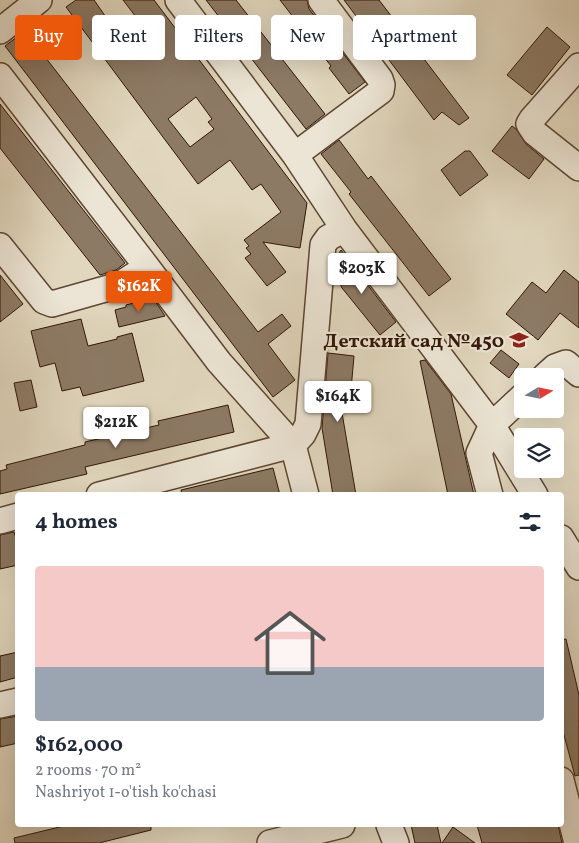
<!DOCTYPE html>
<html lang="en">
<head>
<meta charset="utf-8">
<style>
  :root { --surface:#fff; --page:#f2f2f3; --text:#1f2937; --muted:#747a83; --line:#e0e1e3; --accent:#ea580c }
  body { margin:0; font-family:Vollkorn,serif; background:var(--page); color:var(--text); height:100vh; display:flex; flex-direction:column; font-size:19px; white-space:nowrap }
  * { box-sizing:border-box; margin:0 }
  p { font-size:16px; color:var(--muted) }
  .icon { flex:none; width:28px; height:28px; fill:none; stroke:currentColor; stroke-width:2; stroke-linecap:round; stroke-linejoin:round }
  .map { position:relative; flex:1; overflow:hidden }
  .details { position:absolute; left:15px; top:492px; width:549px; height:335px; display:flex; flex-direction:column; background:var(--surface); border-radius:5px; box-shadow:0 5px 20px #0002 }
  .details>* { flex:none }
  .top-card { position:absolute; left:15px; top:15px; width:550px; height:45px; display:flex; gap:10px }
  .needle { width:32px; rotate:80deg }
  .fabs { position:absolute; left:514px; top:368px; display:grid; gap:10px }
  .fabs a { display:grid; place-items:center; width:50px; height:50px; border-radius:5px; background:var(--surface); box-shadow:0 5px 20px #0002; font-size:25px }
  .price { position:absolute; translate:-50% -42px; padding:0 11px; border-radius:5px; background:#fff; color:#222; font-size:16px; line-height:32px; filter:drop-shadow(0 1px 2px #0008) }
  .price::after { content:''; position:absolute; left:50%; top:30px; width:15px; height:11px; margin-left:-8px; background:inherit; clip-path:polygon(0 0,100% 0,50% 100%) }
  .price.on { background:var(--accent); color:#fff }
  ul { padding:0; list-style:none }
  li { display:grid; align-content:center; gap:10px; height:265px; padding:0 20px }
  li+li { border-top:1px solid var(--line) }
  li span { display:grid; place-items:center; height:155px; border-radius:5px; color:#555 }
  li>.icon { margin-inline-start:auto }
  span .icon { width:90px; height:90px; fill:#fffc; stroke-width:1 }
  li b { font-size:21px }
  h2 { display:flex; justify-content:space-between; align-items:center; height:60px; padding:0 20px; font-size:21px }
  .pill { padding:0 18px; border-radius:5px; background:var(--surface); box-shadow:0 5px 20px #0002; font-size:18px; line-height:45px }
  .pill.on { background:var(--accent); color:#fff }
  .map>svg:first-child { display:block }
  .building { fill:#8d7a65; stroke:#321605; fill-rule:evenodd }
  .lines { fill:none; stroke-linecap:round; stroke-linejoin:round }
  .minor-casing { stroke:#5e4633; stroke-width:28 }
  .minor { stroke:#ece5d5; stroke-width:25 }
  .labels { text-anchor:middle; stroke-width:4.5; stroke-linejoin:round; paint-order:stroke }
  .poi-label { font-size:20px; font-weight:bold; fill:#321605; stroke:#ece5d5; text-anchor:end }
</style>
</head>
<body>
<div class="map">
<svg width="579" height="843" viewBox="0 0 579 843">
  <rect width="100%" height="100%" fill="#e1d7be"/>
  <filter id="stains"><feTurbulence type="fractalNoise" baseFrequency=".004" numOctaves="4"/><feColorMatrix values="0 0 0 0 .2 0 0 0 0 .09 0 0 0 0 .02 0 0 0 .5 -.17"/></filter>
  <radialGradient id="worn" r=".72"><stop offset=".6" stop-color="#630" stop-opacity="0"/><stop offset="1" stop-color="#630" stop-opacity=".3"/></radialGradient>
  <!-- building -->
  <path class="building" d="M76 0H94L129 50 149 34 123 0H154L307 203 300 248 263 242 286 272 267 286 245 258 251 254 246 248 249 246 244 240 281 212 261 184 252 190 230 160 198 184 66 7ZM196 97 212 119 208 122 214 129 190 147 168 119Z
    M206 0H236L325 114 306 129Z
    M280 0H307L309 9 365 82 349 94 329 68 331 66Z
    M344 0H379L469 118 459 125 442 112 434 120Z
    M547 27 570 47 532 95 507 75Z
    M25 31 258 332 282 314 291 326 268 344 295 380 273 397 5 46Z
    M0 104 125 263 116 270 100 275 0 148Z
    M512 126 516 129 526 144 544 159 529 179 492 151Z
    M339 140 368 179 371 176 451 279 429 296 349 194 351 192 321 154Z
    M465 151H470L488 175 460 196 441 170Z
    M341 250 396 322 380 335 342 288 335 273 337 256Z
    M564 270 579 282V328L560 313 538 340 506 314 532 282 546 293Z
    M0 275 23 304 0 322Z
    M153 298 165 316 119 327 115 310 126 307V305Z
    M81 319 88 346 117 339V337L132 333 144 381 83 396 80 387 62 391 55 363 40 367 31 331Z
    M501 350 519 364 509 378 490 363Z
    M328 353 354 356 350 401H340L356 495H333L322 428Z
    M425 360 451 394 474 495H448L420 361Z
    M31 380 37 407 20 411 14 383Z
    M228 405 234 432 85 467 87 474 0 494V471L7 469 6 465 85 445V442L159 425 158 421Z
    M273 468 280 495H182L181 490Z
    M14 532 18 545V565L0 569V535Z
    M566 639 579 695V775L575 776 561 724V640Z
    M18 652V677L0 682V656Z
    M18 716V743L0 747V719Z
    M68 825H151V830L99 843H15L14 838Z
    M411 825H437L441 843H415Z
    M477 825H558L562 843H482Z
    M453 827 475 843H442Z"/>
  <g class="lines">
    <!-- minor casing -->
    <g class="minor-casing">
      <path id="minor" d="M178 0 295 155 344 229 492 425 535 495
        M0 31 39 0
        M579 66 532 119 529 124 535 133 579 168
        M0 76 147 267 219 362 293 445 99 495
        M295 155 381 91 382 85 380 79 321 0
        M0 246 44 301 52 304 119 285 147 267
        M545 376 555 367 566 363 579 374
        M306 495 293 445 303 434 308 424 323 245 328 238 344 229
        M490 495 479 453 492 425 522 397
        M0 521 18 516
        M561 538 579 567
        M0 705 18 701
        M561 780 577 843
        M389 825 396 843
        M270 843 342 825"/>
    </g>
    <!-- minor -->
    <use href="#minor" class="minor"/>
  </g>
  <!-- icons -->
  <defs>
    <g id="school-bare" transform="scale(1.5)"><path d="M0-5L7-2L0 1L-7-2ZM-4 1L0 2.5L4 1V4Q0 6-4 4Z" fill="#8f2418" stroke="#ece5d5" stroke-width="2.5" paint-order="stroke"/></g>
  </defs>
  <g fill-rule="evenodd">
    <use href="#school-bare" x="519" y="340"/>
  </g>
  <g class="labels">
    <!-- poi labels -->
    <g class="poi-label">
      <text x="504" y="347">Детский сад №450</text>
    </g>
  </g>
  <rect width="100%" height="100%" filter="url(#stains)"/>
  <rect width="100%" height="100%" fill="url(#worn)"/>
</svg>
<div class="fabs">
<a><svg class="needle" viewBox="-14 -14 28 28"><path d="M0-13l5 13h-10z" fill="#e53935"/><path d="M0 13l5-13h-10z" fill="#747a83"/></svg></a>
<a><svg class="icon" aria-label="layers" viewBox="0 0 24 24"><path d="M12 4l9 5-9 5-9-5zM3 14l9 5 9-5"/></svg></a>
</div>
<b class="price" style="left:362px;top:295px">$203K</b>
<b class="price on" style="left:139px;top:313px">$162K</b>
<b class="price" style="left:338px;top:423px">$164K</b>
<b class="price" style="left:116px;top:449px">$212K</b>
<div class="top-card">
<a class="pill on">Buy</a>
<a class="pill">Rent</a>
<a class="pill">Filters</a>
<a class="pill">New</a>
<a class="pill">Apartment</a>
</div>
<section class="details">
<h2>4 homes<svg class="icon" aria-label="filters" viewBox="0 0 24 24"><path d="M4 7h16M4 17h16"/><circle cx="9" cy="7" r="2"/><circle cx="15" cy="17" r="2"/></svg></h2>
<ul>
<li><span style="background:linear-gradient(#f6c9c9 65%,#9aa5b1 0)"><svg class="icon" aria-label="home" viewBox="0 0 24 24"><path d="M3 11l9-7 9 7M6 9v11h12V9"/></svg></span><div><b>$162,000</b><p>2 rooms · 70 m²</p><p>Nashriyot 1-o'tish ko'chasi</p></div></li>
</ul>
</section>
</div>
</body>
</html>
